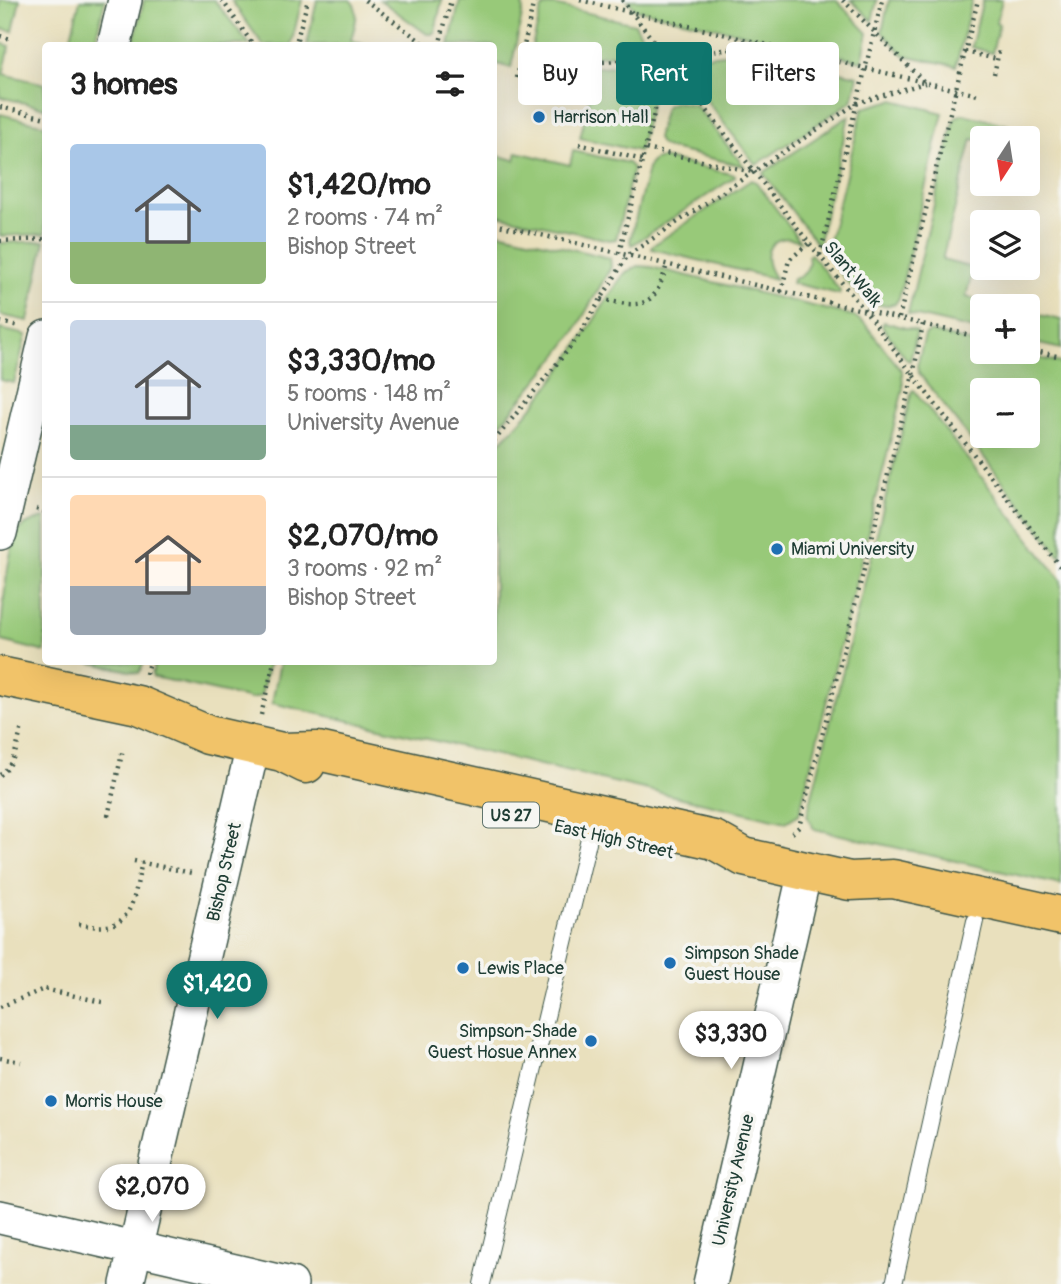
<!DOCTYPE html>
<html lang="en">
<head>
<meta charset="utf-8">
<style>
  :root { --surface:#fff; --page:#f6f6f6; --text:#222; --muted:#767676; --line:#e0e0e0; --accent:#0f766e }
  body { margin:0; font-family:Pangolin,sans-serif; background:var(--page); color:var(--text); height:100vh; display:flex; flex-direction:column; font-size:26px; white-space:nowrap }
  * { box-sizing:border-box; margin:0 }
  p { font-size:23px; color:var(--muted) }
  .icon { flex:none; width:38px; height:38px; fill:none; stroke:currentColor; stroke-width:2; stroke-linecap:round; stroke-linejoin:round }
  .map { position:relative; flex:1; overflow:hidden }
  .details { position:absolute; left:42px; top:42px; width:455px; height:623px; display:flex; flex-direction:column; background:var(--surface); border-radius:7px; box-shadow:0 7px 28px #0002 }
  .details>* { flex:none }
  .guide { position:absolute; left:518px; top:42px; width:438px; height:63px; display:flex; gap:14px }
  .needle { width:46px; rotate:192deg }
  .controls { position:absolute; left:970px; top:126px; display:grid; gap:14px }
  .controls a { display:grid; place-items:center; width:70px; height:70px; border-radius:7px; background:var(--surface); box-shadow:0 7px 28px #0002; font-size:35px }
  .price { position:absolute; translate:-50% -60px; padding:0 16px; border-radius:24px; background:#fff; color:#222; font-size:23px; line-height:46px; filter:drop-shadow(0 2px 4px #0008) }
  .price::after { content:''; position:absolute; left:50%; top:42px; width:21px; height:16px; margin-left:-10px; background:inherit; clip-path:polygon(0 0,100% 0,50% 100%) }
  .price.current { background:var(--accent); color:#fff }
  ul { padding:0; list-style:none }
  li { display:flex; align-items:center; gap:21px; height:175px; padding:0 28px }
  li+li { border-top:2px solid var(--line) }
  li span { display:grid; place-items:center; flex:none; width:196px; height:140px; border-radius:7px; color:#555 }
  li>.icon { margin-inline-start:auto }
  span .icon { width:84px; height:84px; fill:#fffc; stroke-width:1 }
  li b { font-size:30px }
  h2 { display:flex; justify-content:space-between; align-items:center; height:84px; padding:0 28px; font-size:30px }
  .chip { padding:0 24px; border-radius:7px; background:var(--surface); box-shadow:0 7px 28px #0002; font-size:24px; line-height:63px }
  .chip.current { background:var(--accent); color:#fff }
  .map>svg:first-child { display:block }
  .green { fill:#98c979; stroke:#5c8356; stroke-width:2; fill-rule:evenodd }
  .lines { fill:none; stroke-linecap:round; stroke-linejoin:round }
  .service-casing { stroke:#3d5549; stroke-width:18 }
  .minor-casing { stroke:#3d5549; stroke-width:36 }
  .trunk-casing { stroke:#3d5549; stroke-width:41 }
  .path { stroke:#3d5549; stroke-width:4.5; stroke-dasharray:2 5; stroke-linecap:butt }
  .service { stroke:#fff; stroke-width:16 }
  .minor { stroke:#fff; stroke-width:33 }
  .trunk { stroke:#f1c369; stroke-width:38 }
  .poi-dot { fill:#1f6fb2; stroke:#f6f6f2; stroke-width:2.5 }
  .labels { text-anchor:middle; stroke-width:7; stroke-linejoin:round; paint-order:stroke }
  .shield { fill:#f6f6f2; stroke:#60746d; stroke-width:2 }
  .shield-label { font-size:16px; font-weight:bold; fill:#1f3d34 }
  .poi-label { font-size:18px; fill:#1f3d34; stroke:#f6f6f2; text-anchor:start }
  .street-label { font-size:18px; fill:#1f3d34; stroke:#f6f6f2 }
</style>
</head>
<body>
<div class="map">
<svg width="1061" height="1284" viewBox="0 0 1061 1284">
  <rect width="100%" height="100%" fill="#f6f6f2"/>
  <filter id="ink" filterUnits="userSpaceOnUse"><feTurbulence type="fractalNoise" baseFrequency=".0143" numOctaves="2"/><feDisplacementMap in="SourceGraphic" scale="14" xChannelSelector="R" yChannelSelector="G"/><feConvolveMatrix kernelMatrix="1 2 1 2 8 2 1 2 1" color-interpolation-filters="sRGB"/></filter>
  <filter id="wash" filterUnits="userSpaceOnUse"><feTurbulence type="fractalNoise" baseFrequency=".00686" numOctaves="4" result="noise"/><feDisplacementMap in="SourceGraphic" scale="28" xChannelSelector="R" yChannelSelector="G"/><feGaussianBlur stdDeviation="1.57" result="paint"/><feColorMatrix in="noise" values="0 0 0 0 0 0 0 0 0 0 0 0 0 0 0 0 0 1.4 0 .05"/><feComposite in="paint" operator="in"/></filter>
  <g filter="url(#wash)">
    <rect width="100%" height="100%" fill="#e9e0bd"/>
    <!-- green -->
    <path class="green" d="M0 0H20L13 31 2 29 0 34Z
      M80 0H105L94 45H69Z
      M144 0H214L250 45H133Z
      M231 0H302L291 45H263Z
      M317 0H350C362 10 354 27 351 40L365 45H307Z
      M380 0H442L435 31 432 34H427Z
      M460 0H522L523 10 511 68 494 63V46L449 45Z
      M628 0H836L868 33 862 61 635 9Z
      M851 0H877L872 21Z
      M889 0H972L956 66 904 55 882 32Z
      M983 0H1002L996 23 999 24 992 53 971 47Z
      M554 5 635 24 647 45 640 52 535 62 532 61 530 55 541 11 543 7Z
      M0 43 10 46 3 74 45 84V108L0 97Z
      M747 51 858 76 852 101 756 165 681 67 685 59Z
      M655 62 658 73 639 151 580 138 590 96 524 80 528 74Z
      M893 100 943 113 899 298 895 304C865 314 840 273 826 253L863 108Z
      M675 102 695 105 744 166 667 148 660 144 657 138 664 110 666 106Z
      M0 114 45 125V234L0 236Z
      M963 114 1008 125 1005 138H982V141L972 139 942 260 973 268 966 297 1003 306H982V331L908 314 954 120 958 116Z
      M849 116 818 245 763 173Z
      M573 151 628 163 633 168 616 239 609 240 494 214V174L496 155 515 160 517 152 570 165Z
      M662 158 735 175V177L632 245 630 241 649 165 654 160Z
      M751 180 756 182 800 241C771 230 757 255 776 279L652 249V246Z
      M494 231 610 258 611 267 574 333 553 361 494 432Z
      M45 241 28 321 0 315V243Z
      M811 254 840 291 839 294 792 283 793 279C804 277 811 268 808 256Z
      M638 266 651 267 854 316 865 324 902 371 903 389 799 814 786 822 272 703 280 662H494V448C545 401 582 339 619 281L626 272Z
      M1027 312 1061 320V349L1027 341Z
      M884 322 917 331 910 361 907 360 882 326Z
      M0 329 26 335 14 383 0 380Z
      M930 332 982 345V352H1013L1061 363V557L919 373 917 366 925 335ZM982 390H1027V436H982Z
      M914 390 1061 580V885L814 829 807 816 912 391Z
      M45 518V652L2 641C0 624 8 549 17 533 23 524 36 520 45 518Z
      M88 662H144L139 673Z
      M155 662H269L261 696 251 699 154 677 152 675Z"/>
  </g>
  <g filter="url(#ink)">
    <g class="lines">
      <!-- service casing -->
      <g class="service-casing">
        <path id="service" d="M482 1284 590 834
          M894 1284 975 921"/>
      </g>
      <!-- minor casing -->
      <g class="minor-casing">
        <path id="minor" d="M114 46 125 0
          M0 533 46 337
          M0 1217 291 1284
          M127 1284 253 746
          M710 1284 805 871"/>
      </g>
      <!-- trunk casing -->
      <g class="trunk-casing">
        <path id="trunk" d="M0 676 138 705 208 735 282 752 306 764
          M282 752 318 751 714 840 744 857 805 871 850 881 893 879 1061 916"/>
      </g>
      <!-- path -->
      <path class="path" d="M222 0 254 46
        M365 0 427 46
        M580 0 978 95
        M622 0 809 243 867 313 913 375 1061 568
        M843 0 924 82
        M0 36 11 39
        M295 46 308 0
        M439 46 451 0
        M965 52 997 59
        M519 67 668 58 757 45
        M994 74 999 51
        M517 78 534 0
        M0 107 46 118
        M579 144 643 160
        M646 149 753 172
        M494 224 982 338
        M0 241 46 239
        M619 253 668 58
        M820 255 882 0
        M781 292 789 260 809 243
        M601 299C643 309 655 308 667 264
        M899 318 978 0
        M0 322 19 326
        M1027 349 1061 357
        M494 441 576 340 628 255 857 103 925 83
        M36 509 46 512
        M146 674 149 662
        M261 715 274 662
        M0 775C15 765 17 744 22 727
        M108 816 123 749
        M792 833 799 827 913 375 923 324
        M134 861 192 873
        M79 924C133 936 132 904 142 862
        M0 1007 44 989 102 1002
        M0 1058 21 1062"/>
      <!-- service -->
      <use href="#service" class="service"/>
      <!-- minor -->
      <use href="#minor" class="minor"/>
      <!-- trunk -->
      <use href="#trunk" class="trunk"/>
    </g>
  </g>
  <!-- markers -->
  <g class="poi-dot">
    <circle cx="539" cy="117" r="7"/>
    <circle cx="777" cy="549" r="7"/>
    <circle cx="670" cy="963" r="7"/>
    <circle cx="463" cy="968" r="7"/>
    <circle cx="591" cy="1041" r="7"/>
    <circle cx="51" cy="1101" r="7"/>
  </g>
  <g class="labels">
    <!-- shield labels -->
    <rect class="shield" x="483" y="802.5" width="56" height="25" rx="5"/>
    <g class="shield-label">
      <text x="511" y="821">US 27</text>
    </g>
    <!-- poi labels -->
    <g class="poi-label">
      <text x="553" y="123">Harrison Hall</text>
      <text x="791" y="555">Miami University</text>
      <text x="684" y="959">Simpson Shade<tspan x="684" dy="21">Guest House</tspan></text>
      <text x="477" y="974">Lewis Place</text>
      <text x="577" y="1037" text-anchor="end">Simpson-Shade<tspan x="577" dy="21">Guest Hosue Annex</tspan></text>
      <text x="65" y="1107">Morris House</text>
    </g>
    <!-- street labels -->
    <g class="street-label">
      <text transform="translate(853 274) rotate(50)" y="6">Slant Walk</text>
      <text transform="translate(614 839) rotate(13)" y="6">East High Street</text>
      <text transform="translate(224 872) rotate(-77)" y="6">Bishop Street</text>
      <text transform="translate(733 1180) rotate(-77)" y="6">University Avenue</text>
    </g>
  </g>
</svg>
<div class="controls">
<a><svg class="needle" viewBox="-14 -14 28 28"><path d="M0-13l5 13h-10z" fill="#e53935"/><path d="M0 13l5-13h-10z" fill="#767676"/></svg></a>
<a><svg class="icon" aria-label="layers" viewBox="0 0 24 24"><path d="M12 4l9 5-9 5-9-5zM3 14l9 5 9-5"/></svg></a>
<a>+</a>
<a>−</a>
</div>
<b class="price current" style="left:217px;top:1021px">$1,420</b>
<b class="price" style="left:731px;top:1071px">$3,330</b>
<b class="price" style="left:152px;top:1224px">$2,070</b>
<div class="guide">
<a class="chip">Buy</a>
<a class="chip current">Rent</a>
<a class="chip">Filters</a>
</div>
<section class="details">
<h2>3 homes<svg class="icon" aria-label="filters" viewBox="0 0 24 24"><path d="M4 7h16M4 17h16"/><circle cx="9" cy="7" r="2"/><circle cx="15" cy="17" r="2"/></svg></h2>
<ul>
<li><span style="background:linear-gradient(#a9c7e8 70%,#8fb573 0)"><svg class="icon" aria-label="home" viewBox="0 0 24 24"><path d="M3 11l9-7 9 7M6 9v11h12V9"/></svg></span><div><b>$1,420/mo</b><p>2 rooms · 74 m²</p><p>Bishop Street</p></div></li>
<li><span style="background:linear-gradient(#c9d6e8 75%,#7fa58c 0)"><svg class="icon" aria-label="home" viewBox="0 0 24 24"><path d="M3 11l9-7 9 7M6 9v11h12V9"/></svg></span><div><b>$3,330/mo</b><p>5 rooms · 148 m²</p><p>University Avenue</p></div></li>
<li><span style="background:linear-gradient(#ffd9b3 65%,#9aa5b1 0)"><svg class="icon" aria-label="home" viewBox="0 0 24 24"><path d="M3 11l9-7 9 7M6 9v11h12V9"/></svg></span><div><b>$2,070/mo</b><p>3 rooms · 92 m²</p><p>Bishop Street</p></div></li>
</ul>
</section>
</div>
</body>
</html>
